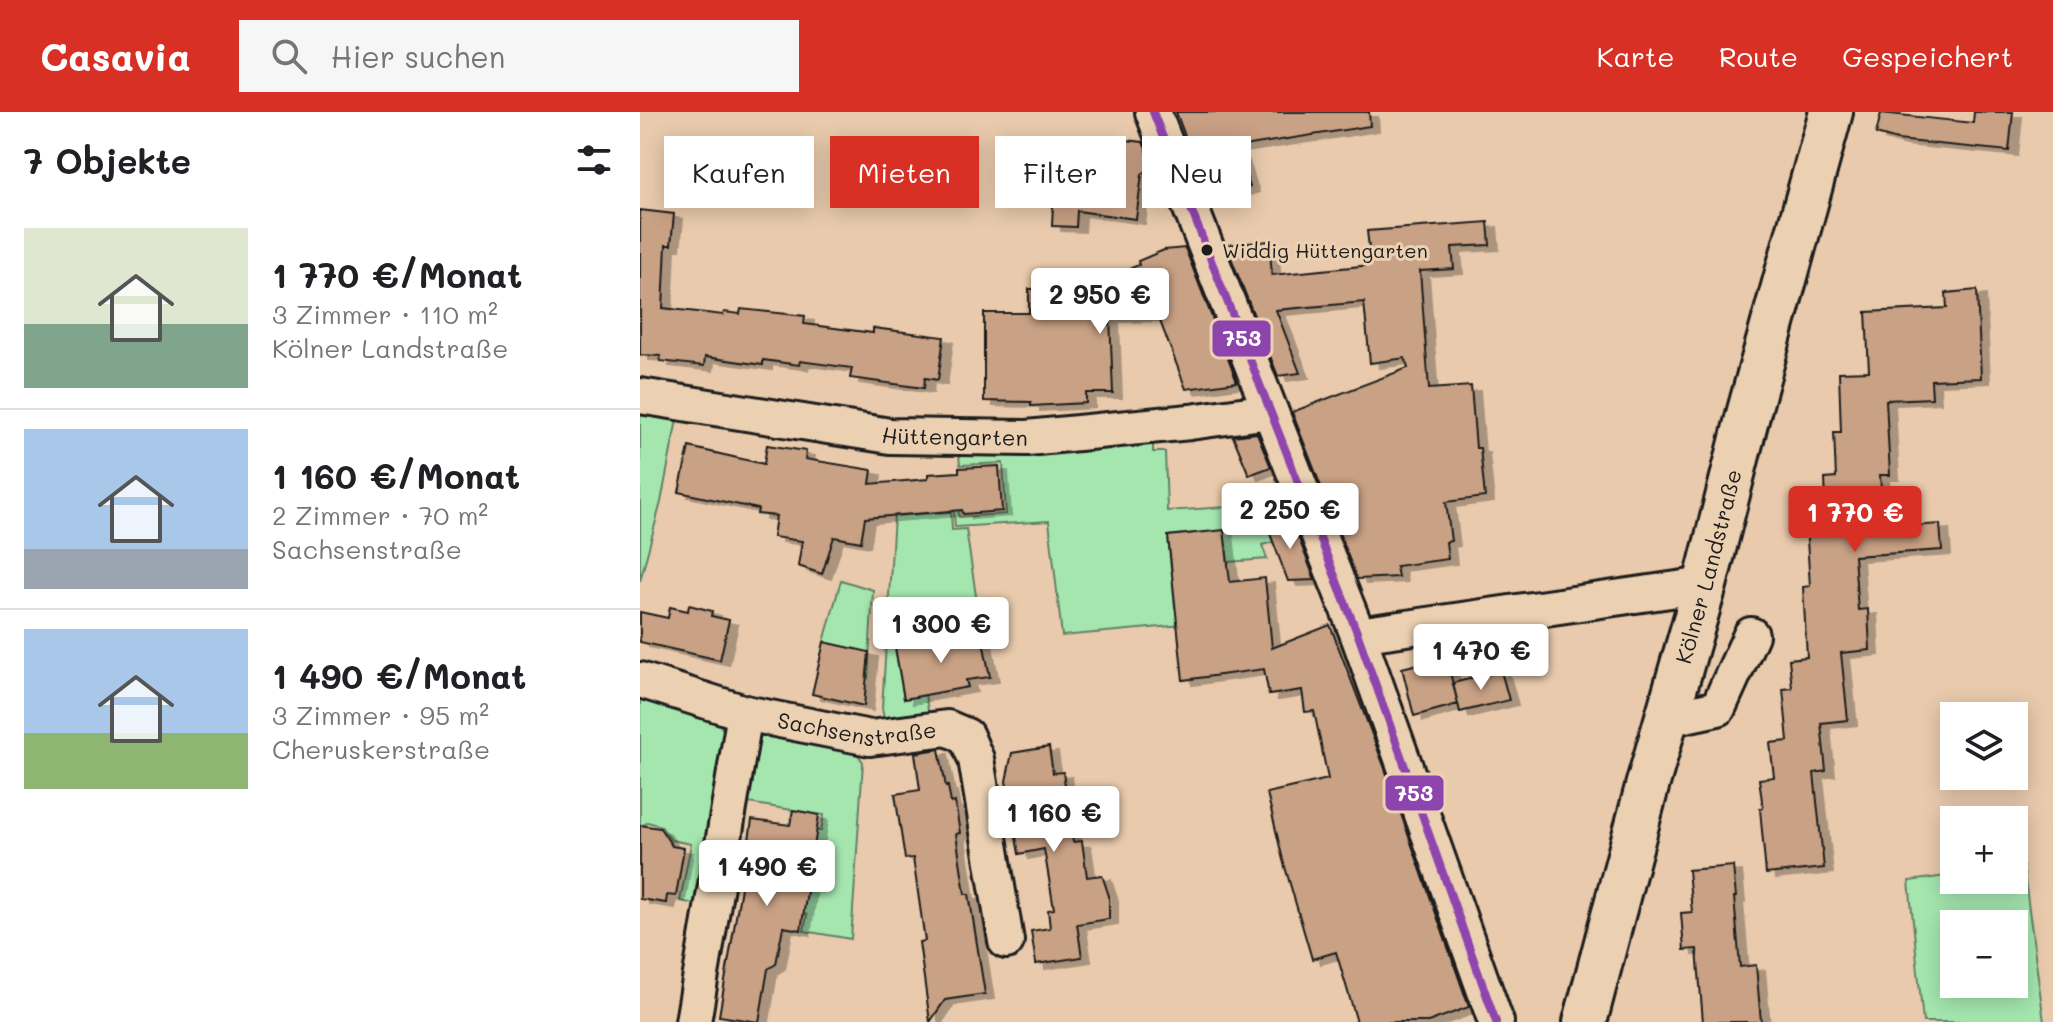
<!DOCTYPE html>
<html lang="de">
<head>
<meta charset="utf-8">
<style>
  :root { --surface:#fff; --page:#f6f6f6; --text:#202124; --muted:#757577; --line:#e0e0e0; --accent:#d93025 }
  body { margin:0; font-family:Mali,sans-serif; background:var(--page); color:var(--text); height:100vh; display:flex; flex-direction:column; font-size:30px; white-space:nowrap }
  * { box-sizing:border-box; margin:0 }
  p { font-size:26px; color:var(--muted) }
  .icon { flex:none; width:44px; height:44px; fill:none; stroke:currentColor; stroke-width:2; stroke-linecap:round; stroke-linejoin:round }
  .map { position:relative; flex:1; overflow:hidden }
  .drawer { display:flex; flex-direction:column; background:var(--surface); width:640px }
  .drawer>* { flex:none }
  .top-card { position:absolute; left:24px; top:24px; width:760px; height:72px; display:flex; gap:16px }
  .fabs { position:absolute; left:1300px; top:590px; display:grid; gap:16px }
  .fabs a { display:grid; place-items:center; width:88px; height:88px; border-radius:0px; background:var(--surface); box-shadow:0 4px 20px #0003; font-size:40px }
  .price { position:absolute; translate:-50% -68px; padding:0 18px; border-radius:8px; background:#fff; color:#222; font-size:26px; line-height:52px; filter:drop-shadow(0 2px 4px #0008) }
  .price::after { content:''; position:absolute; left:50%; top:48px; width:24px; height:18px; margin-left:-12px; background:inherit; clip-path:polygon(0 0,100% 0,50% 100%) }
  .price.on { background:var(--accent); color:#fff }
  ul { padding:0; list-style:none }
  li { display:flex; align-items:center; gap:24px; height:200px; padding:0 24px }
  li+li { border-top:2px solid var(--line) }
  li span { display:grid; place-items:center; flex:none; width:224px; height:160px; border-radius:0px; color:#555 }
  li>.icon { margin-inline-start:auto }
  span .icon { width:96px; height:96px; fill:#fffc; stroke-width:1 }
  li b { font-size:34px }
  h2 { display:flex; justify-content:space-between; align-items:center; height:96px; padding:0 24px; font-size:34px }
  .tag { padding:0 28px; border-radius:0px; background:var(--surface); box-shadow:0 4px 20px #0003; font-size:28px; line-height:72px }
  .tag.on { background:var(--accent); color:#fff }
  header { display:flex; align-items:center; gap:48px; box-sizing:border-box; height:112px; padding:0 40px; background:var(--accent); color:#fff }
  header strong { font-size:38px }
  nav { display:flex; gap:44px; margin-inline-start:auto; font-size:28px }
  .search { width:560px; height:72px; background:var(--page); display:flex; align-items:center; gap:20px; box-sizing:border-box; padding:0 28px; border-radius:0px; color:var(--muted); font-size:30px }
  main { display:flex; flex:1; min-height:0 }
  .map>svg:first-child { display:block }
  .green { fill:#a5e6af; stroke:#608166; stroke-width:2; fill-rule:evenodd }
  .building { fill:#c9a184; stroke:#1c1c1c; stroke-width:2; filter:url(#shadow) }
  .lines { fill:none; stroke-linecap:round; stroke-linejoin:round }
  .minor-casing { stroke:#1c1c1c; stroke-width:40 }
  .major-casing { stroke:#1c1c1c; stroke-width:48 }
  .minor { stroke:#ebd0b2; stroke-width:34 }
  .major { stroke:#ebd0b2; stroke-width:42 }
  .bus-1-casing { stroke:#ebd0b2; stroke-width:14 }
  .bus-1 { stroke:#8e44ad; stroke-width:8 }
  .bus-dot { fill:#1c1c1c; stroke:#ebd0b2; stroke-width:3 }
  .labels { text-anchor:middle; stroke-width:6; stroke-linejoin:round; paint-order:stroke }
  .bus-label { font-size:20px; fill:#1c1c1c; stroke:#ebd0b2; text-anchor:start }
  .street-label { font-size:22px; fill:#1c1c1c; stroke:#ebd0b2 }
  .line-badge { stroke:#ebd0b2; stroke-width:3 }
  .badge-label { font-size:22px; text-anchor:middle; font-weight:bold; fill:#fff }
</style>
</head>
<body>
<header>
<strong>Casavia</strong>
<div class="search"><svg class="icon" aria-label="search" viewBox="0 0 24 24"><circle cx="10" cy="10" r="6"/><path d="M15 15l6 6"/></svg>Hier suchen</div>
<nav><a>Karte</a><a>Route</a><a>Gespeichert</a></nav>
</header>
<main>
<section class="drawer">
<h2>7 Objekte<svg class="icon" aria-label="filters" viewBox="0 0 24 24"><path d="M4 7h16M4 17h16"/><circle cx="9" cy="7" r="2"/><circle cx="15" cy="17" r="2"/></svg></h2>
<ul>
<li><span style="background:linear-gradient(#dfe7d0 60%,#7fa58c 0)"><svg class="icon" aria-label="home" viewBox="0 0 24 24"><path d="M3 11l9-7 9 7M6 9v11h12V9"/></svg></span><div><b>1 770 €/Monat</b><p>3 Zimmer · 110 m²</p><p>Kölner Landstraße</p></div></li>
<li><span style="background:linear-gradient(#a9c7e8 75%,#9aa5b1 0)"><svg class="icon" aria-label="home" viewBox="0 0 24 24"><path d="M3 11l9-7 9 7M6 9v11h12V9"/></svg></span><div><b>1 160 €/Monat</b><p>2 Zimmer · 70 m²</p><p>Sachsenstraße</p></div></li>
<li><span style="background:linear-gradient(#a9c7e8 65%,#8fb573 0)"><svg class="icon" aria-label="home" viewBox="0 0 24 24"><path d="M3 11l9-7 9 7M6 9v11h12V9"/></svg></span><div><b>1 490 €/Monat</b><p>3 Zimmer · 95 m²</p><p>Cheruskerstraße</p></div></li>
</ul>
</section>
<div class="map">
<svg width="1413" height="910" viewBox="0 0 1413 910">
  <defs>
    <filter id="shadow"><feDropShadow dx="9" dy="5" stdDeviation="0" flood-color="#0004"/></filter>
  </defs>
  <rect width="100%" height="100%" fill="#e9caac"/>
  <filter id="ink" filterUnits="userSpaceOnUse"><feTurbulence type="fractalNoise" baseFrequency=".0125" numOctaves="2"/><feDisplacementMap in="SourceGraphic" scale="16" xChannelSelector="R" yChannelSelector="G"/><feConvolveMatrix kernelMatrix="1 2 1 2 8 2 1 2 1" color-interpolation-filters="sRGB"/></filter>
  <g filter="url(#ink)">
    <!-- green -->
    <path class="green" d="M0 296 38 302 21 390 0 469Z
      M513 323V340H525L527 399 647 391 652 409 626 411 633 430 622 433 627 447 588 450 584 418 528 424 531 458 552 456 553 470 533 473 535 496 574 492 576 510 422 524 409 409 315 415 313 389H318L319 405 366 402 363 351 320 353 319 342Z
      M311 400 312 418 326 417 342 524 319 528 317 523 255 535 264 587 285 583 290 608 248 610 244 606 242 596 254 404Z
      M201 468 233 478 228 566 209 563 214 537 184 530Z
      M0 583 62 603C73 613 83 607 85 627L55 792 40 789 51 732 31 728 21 714 8 710 0 715Z
      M125 622 216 640 223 650 211 827 164 819 167 803 161 801 174 718 181 719 184 703 102 690 113 632 118 626Z
      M1383 753 1404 910H1283L1269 769 1314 763V768H1374V754ZM1314 812H1374V872H1314Z"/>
    <!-- building -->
    <path class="building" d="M536 0H729L730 14 597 35 610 75 569 88Z
      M1334 0H1373L1369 39 1257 28 1236 22 1241 1 1333 11Z
      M470 26 503 30 510 46 508 58 502 62 496 107 437 99 436 115 412 114 415 53 409 52 412 27 469 35Z
      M0 98 34 102 31 133H26L23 196 83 203 84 200 100 202 101 197 165 204 164 212 233 221V216L304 225 298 268 285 266 284 276 210 266 212 256 160 249 159 253 123 248V253L65 245 64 254 20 249 21 244 0 243Z
      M848 110 850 133 812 135 814 157 780 159 789 277 831 274 836 336H840L845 385 806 390 811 429 806 430 808 447 756 454 758 465 717 467 652 300 768 256 765 246 730 251 724 190 636 198 660 261 638 264 586 133 629 129 632 163 731 153 727 119Z
      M545 136 597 270 546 277 518 204 470 205 473 281H446V291L391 294V290L344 289V201H389V177L499 175 491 156 499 153 498 149 524 138Z
      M1337 178 1341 266 1291 268 1292 286 1246 288 1250 363H1240L1244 416 1300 412 1302 438 1214 444 1218 498 1228 497 1230 538 1201 541 1208 608 1181 611 1186 659 1174 661 1184 756 1126 762 1120 697 1123 696 1119 667 1134 665 1130 631 1148 629 1143 577 1152 576 1149 547 1167 545 1163 475 1170 474 1166 413 1187 412 1185 367 1196 366 1194 320H1201L1199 260 1229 259 1226 200 1307 196 1306 181Z
      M617 321 631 355 609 363 593 324Z
      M127 333 166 339 165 347 232 358 230 372 288 367V362L319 360V356L359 354 362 399 323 402 322 398 225 406 221 430 194 425 182 462 158 454 162 429 133 425 136 404 117 402 118 397 39 380 49 335 124 352Z
      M652 409 675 468 648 469 626 411Z
      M584 418 590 470 625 466 632 536 690 513 744 654 829 895 788 910H717L696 840 672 847 643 748 627 681 688 667 674 599 665 600 662 578 629 583 624 557 543 568 528 424Z
      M49 493 72 499 71 504 89 508 80 548 0 530V500L28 506 30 495 48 499Z
      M318 523 319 528 342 524 350 565 326 568 328 575 264 587 255 535Z
      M184 530 229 540 224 594 172 582Z
      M806 545 818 592 774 604 762 556Z
      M861 559 869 588 820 600 813 571Z
      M409 635 413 661 423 660 433 730 442 729 447 765 462 763 469 784V807L437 812 442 845 396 852 391 819 410 816 408 798 414 797 404 737 379 742 366 669 372 641Z
      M299 637 306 675 308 674 311 691 315 690 320 721 316 722 325 782H329L345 882 305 888 290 910 279 830 285 829 273 746 265 747 255 682 280 678 275 641Z
      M153 698 179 703 161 818 143 815 136 852 128 857 119 910 79 904 103 764 101 761 105 737 108 735 112 708 150 713Z
      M0 713 20 716 32 734 44 736 36 784 27 783 26 791 0 787Z
      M1093 754 1096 785H1094L1100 855 1116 853 1121 910H1063L1057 837 1044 838 1041 801 1052 800 1048 758Z"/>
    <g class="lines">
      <!-- minor casing -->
      <g class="minor-casing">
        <g id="minor">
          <path d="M513 0 718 523 856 910"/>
          <path id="s1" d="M0 284 250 324 387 326 550 310 630 299"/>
          <path d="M718 523 1065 473"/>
          <path id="s2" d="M0 568 105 601 230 626 307 616 326 624 336 647 366 829"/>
          <path d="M1027 607 1078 596 1111 523"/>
          <path d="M53 910 105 601"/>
        </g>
      </g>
      <!-- major casing -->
      <g class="major-casing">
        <g id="major">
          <path id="s3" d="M945 910 1008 671 1065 473 1109 299 1191 0"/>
        </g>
      </g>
      <!-- minor -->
      <use href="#minor" class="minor"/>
      <!-- major -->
      <use href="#major" class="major"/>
      <!-- bus-1 casing -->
      <g class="bus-1-casing">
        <path id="bus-1" d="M513 0 718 523 856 910"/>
      </g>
      <!-- bus-1 -->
      <use href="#bus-1" class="bus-1"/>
    </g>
  </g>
  <!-- markers -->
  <circle class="bus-dot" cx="567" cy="138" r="7"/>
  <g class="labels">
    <!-- bus labels -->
    <g class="bus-label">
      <text x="582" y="146">Widdig Hüttengarten</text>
    </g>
    <!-- street labels -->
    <g class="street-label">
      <text dy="8" stroke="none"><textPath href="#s1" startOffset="318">Hüttengarten</textPath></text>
      <text dy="8" stroke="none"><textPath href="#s3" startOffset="472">Kölner Landstraße</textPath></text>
      <text dy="8" stroke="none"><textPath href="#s2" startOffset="224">Sachsenstraße</textPath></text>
    </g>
  </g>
  <g class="line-badge">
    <rect x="571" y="207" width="61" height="39" rx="8" fill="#8e44ad"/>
    <rect x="744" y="662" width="61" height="38" rx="8" fill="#8e44ad"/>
  </g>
  <g class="badge-label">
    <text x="602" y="234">753</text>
    <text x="774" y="689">753</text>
  </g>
</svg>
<div class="fabs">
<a><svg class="icon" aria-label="layers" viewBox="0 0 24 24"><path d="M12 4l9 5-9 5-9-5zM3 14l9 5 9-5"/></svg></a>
<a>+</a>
<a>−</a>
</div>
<b class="price" style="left:460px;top:224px">2 950 €</b>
<b class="price" style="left:650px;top:439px">2 250 €</b>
<b class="price on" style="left:1215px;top:442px">1 770 €</b>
<b class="price" style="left:301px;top:553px">1 300 €</b>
<b class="price" style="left:841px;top:580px">1 470 €</b>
<b class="price" style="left:414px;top:742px">1 160 €</b>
<b class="price" style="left:127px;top:796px">1 490 €</b>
<div class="top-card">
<a class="tag">Kaufen</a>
<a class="tag on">Mieten</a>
<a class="tag">Filter</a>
<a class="tag">Neu</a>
</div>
</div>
</main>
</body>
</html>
